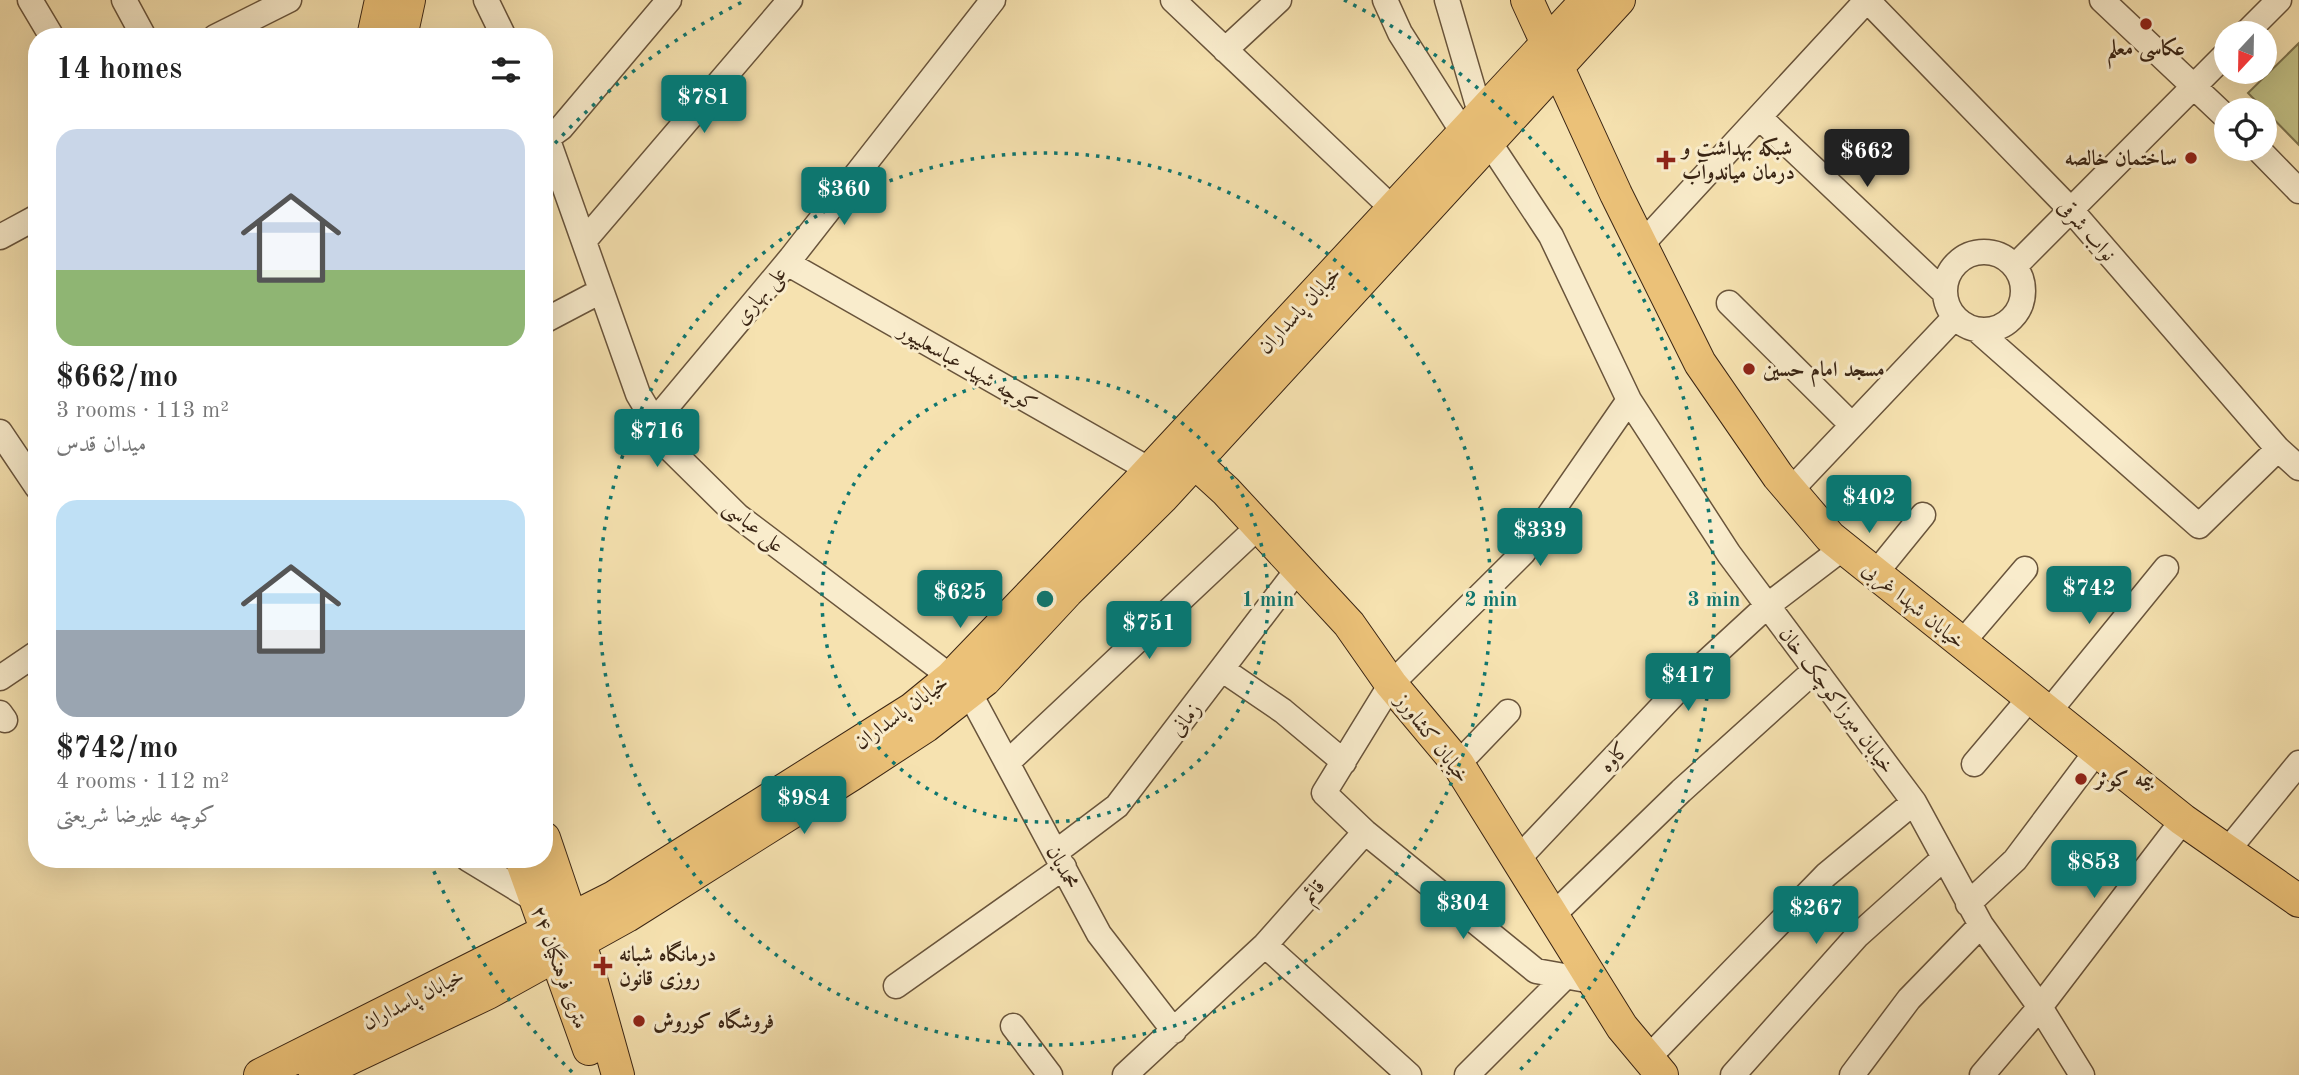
<!DOCTYPE html>
<html lang="en">
<head>
<meta charset="utf-8">
<style>
  :root { --surface:#fff; --page:#f6f6f6; --text:#222; --muted:#767676; --accent:#0f766e }
  body { margin:0; font-family:"Old Standard TT",Amiri,serif; background:var(--page); color:var(--text); height:100vh; display:flex; flex-direction:column; font-size:26px; white-space:nowrap }
  * { box-sizing:border-box; margin:0 }
  p { font-size:23px; color:var(--muted) }
  .icon { flex:none; width:38px; height:38px; fill:none; stroke:currentColor; stroke-width:2; stroke-linecap:round; stroke-linejoin:round }
  .map { position:relative; flex:1; overflow:hidden }
  .drawer { position:absolute; left:28px; top:28px; width:525px; height:840px; display:flex; flex-direction:column; background:var(--surface); border-radius:28px; box-shadow:0 7px 28px #0002 }
  .drawer>* { flex:none }
  .needle { width:46px; rotate:202deg }
  .buttons { position:absolute; left:2214px; top:21px; display:grid; gap:14px }
  .buttons a { display:grid; place-items:center; width:63px; height:63px; border-radius:50%; background:var(--surface); box-shadow:0 7px 28px #0002; font-size:35px }
  .price { position:absolute; translate:-50% -60px; padding:0 16px; border-radius:7px; background:var(--accent); color:#fff; font-size:23px; line-height:46px; filter:drop-shadow(0 2px 4px #0008) }
  .price::after { content:''; position:absolute; left:50%; top:42px; width:21px; height:16px; margin-left:-10px; background:inherit; clip-path:polygon(0 0,100% 0,50% 100%) }
  .price.on { background:#222; color:#fff }
  ul { padding:0; list-style:none }
  li { display:grid; align-content:center; gap:14px; height:371px; padding:0 28px }
  li span { display:grid; place-items:center; height:217px; border-radius:21px; color:#555 }
  li>.icon { margin-inline-start:auto }
  span .icon { width:126px; height:126px; fill:#fffc; stroke-width:1 }
  li b { font-size:30px }
  h2 { display:flex; justify-content:space-between; align-items:center; height:84px; padding:0 28px; font-size:30px }
  .map>svg:first-child { display:block }
  .green { fill:#c3c186; stroke:#7e734d; stroke-width:2 }
  .lines { fill:none; stroke-linecap:round; stroke-linejoin:round }
  .minor-casing { stroke:#69543b; stroke-width:27 }
  .major-casing { stroke:#3a2514; stroke-width:34 }
  .minor { stroke:#f9eccc; stroke-width:24 }
  .major { stroke:#ebc178; stroke-width:32 }
  .ring { fill:none; stroke:#0f766e; stroke-width:3.5; stroke-dasharray:3.5 7 }
  .poi-dot { fill:#8f2418; stroke:#f9eccc; stroke-width:2.5 }
  .labels { text-anchor:middle; stroke-width:6; stroke-linejoin:round; paint-order:stroke }
  .poi-label { font-size:21px; font-weight:bold; fill:#3a2514; stroke:#f9eccc; text-anchor:start }
  .street-label { font-size:21px; fill:#3a2514; stroke:#f9eccc }
  .centre { fill:#0f766e; stroke:#f9eccc; stroke-width:3.5 }
  .ring-label { font-size:21px; text-anchor:middle; font-weight:bold; fill:#0f766e; stroke:#f9eccc; stroke-width:6; stroke-linejoin:round; paint-order:stroke }
</style>
</head>
<body>
<div class="map">
<svg width="2299" height="1075" viewBox="0 0 2299 1075">
  <rect width="100%" height="100%" fill="#f6e2b0"/>
  <filter id="stains"><feTurbulence type="fractalNoise" baseFrequency=".00286" numOctaves="4"/><feColorMatrix values="0 0 0 0 .2 0 0 0 0 .09 0 0 0 0 .02 0 0 0 .5 -.17"/></filter>
  <radialGradient id="worn" r=".72"><stop offset=".6" stop-color="#630" stop-opacity="0"/><stop offset="1" stop-color="#630" stop-opacity=".3"/></radialGradient>
  <!-- green -->
  <path class="green" d="M2299 43V145L2248 93Z"/>
  <g class="lines">
    <!-- minor casing -->
    <g class="minor-casing">
      <path id="minor" d="M30 0 52 37
        M124 0 144 37
        M486 0 504 37
        M1173 0 1393 209
        M1385 0 1400 33 1464 134
        M1447 0 1481 116
        M1867 0 2071 210 2278 449 2299 468
        M2102 0 2226 117
        M2246 33 2279 0
        M215 37 289 0
        M1225 50 1279 0
        M1759 117 1945 293
        M544 129 638 394 672 451 738 516 951 677
        M547 138 561 128 669 0
        M1489 142 1551 236 1629 400 1729 554 1914 802 1981 925 2040 1007 2082 1075
        M2258 149 2299 191
        M0 237 37 217
        M584 241 790 0
        M1641 245 1867 0
        M1945 291a39 39 0 1 1 78 0a39 39 0 1 1-78 0Z
        M787 263 1150 470
        M2015 266 2226 54
        M1729 303 1852 425
        M544 321 601 291
        M1977 330 2199 526 2278 449
        M654 422 791 258 993 0
        M0 432 37 487
        M1790 491 1955 317
        M1875 574 1923 515
        M1961 644 2025 569
        M1223 670 1283 711 1344 762
        M0 678 37 653
        M969 692 1099 934 1174 1031
        M0 713 5 720
        M2047 714 2166 568
        M1007 763 1259 526
        M1458 764 1508 712
        M1974 764 2029 699
        M2227 851 2299 763
        M1056 852 1117 806 1298 569
        M468 859 537 901
        M1517 860 1692 675 1767 606 1843 548
        M1968 904 2015 860 2096 752
        M1551 917 1681 791 1815 670
        M1265 945 1409 1075
        M1592 981 1536 971 1365 832 1324 793 1391 684 1523 553 1629 400
        M896 986 1064 867
        M1013 1026 1050 1075
        M1648 1058 1826 875 1914 802
        M1125 1075 1265 945 1365 832
        M1467 1075 1566 976
        M1733 1075 1857 936 1943 859
        M1852 1075 1909 999 1981 925
        M1982 1075 2040 1007 2183 820"/>
    </g>
    <!-- major casing -->
    <g class="major-casing">
      <path id="major" d="M1527 0 1616 194 1700 363 1778 476 1830 537 2183 820 2299 901
        M373 37 381 0
        M401 37 409 0
        M1180 449 1226 491 1349 624 1391 684 1458 764 1622 1027 1662 1075
        M544 838 588 968 618 1075
        M521 859 589 1049
        M260 1075 614 897 912 709 951 677 1136 485 1587 0
        M315 1075 488 993 627 916 851 775 926 726 985 680 1067 592 1162 498 1619 0"/>
    </g>
    <!-- minor -->
    <use href="#minor" class="minor"/>
    <!-- major -->
    <use href="#major" class="major"/>
  </g>
  <!-- distance rings -->
  <g class="ring">
    <circle cx="1045" cy="599" r="223"/>
    <circle cx="1045" cy="599" r="446"/>
    <path d="M572 1072A669 669 0 0 1 429 860M548 151A669 669 0 0 1 746 0M1344 0A669 669 0 0 1 1518 1072"/>
  </g>
  <!-- markers -->
  <g class="poi-dot">
    <circle cx="2146" cy="24" r="7"/>
    <circle cx="2191" cy="158" r="7"/>
    <path d="M1662.5 149.5h7v7h7v7h-7v7h-7v-7h-7v-7h7z"/>
    <circle cx="1749" cy="369" r="7"/>
    <circle cx="2081" cy="779" r="7"/>
    <path d="M599.5 955.5h7v7h7v7h-7v7h-7v-7h-7v-7h7z"/>
    <circle cx="639" cy="1021" r="7"/>
  </g>
  <g class="labels">
    <!-- poi labels -->
    <g class="poi-label">
      <text x="2146" y="55" text-anchor="middle">عکاسی معلم</text>
      <text x="1682" y="155">شبکه بهداشت و<tspan x="1682" dy="24">درمان میاندوآب</tspan></text>
      <text x="2177" y="165" text-anchor="end">ساختمان خالصه</text>
      <text x="1763" y="376">مسجد امام حسین</text>
      <text x="2095" y="786">بیمه کوثر</text>
      <text x="619" y="961">درمانگاه شبانه<tspan x="619" dy="24">روزی قانون</tspan></text>
      <text x="653" y="1028">فروشگاه کوروش</text>
    </g>
    <!-- street labels -->
    <g class="street-label">
      <text transform="translate(2087 230) rotate(48)" y="7">نواب شرقی</text>
      <text transform="translate(760 295) rotate(-50)" y="7">علی بهاری</text>
      <text transform="translate(1299 310) rotate(-47)" y="7">خیابان پاسداران</text>
      <text transform="translate(968 367) rotate(30)" y="7">کوچه شهید عباسعلیپور</text>
      <text transform="translate(754 526) rotate(39)" y="7">علی عباسی</text>
      <text transform="translate(1914 605) rotate(39)" y="7">خیابان شهدا غربی</text>
      <text transform="translate(1837 700) rotate(53)" y="7">خیابان میرزاکوچک خان</text>
      <text transform="translate(901 712) rotate(-36)" y="7">خیابان پاسداران</text>
      <text transform="translate(1185 719) rotate(-52)" y="7">زمانی</text>
      <text transform="translate(1433 738) rotate(52)" y="7">خیابان کشاورز</text>
      <text transform="translate(1614 757) rotate(-47)" y="7">کاوه</text>
      <text transform="translate(1063 867) rotate(62)" y="7">محمدیان</text>
      <text transform="translate(1313 891) rotate(-49)" y="7">قائم</text>
      <text transform="translate(560 967) rotate(70)" y="7">۲۴ متری فرهنگیان</text>
      <text transform="translate(413 999) rotate(-27)" y="7">خیابان پاسداران</text>
    </g>
  </g>
  <circle cx="1045" cy="599" r="10" class="centre"/>
  <g class="ring-label">
    <text x="1268" y="606">1 min</text>
    <text x="1491" y="606">2 min</text>
    <text x="1714" y="606">3 min</text>
  </g>
  <rect width="100%" height="100%" filter="url(#stains)"/>
  <rect width="100%" height="100%" fill="url(#worn)"/>
</svg>
<div class="buttons">
<a><svg class="needle" viewBox="-14 -14 28 28"><path d="M0-13l5 13h-10z" fill="#e53935"/><path d="M0 13l5-13h-10z" fill="#767676"/></svg></a>
<a><svg class="icon" aria-label="locate" viewBox="0 0 24 24"><circle cx="12" cy="12" r="6"/><path d="M12 2v4M12 18v4M2 12h4M18 12h4"/></svg></a>
</div>
<b class="price" style="left:704px;top:135px">$781</b>
<b class="price on" style="left:1867px;top:189px">$662</b>
<b class="price" style="left:844px;top:227px">$360</b>
<b class="price" style="left:657px;top:469px">$716</b>
<b class="price" style="left:1869px;top:535px">$402</b>
<b class="price" style="left:1540px;top:568px">$339</b>
<b class="price" style="left:2089px;top:626px">$742</b>
<b class="price" style="left:960px;top:630px">$625</b>
<b class="price" style="left:1149px;top:661px">$751</b>
<b class="price" style="left:1688px;top:713px">$417</b>
<b class="price" style="left:804px;top:836px">$984</b>
<b class="price" style="left:2094px;top:900px">$853</b>
<b class="price" style="left:1463px;top:941px">$304</b>
<b class="price" style="left:1816px;top:946px">$267</b>
<section class="drawer">
<h2>14 homes<svg class="icon" aria-label="filters" viewBox="0 0 24 24"><path d="M4 7h16M4 17h16"/><circle cx="9" cy="7" r="2"/><circle cx="15" cy="17" r="2"/></svg></h2>
<ul>
<li><span style="background:linear-gradient(#c9d6e8 65%,#8fb573 0)"><svg class="icon" aria-label="home" viewBox="0 0 24 24"><path d="M3 11l9-7 9 7M6 9v11h12V9"/></svg></span><div><b>$662/mo</b><p>3 rooms · 113 m²</p><p>میدان قدس</p></div></li>
<li><span style="background:linear-gradient(#bfe0f5 60%,#9aa5b1 0)"><svg class="icon" aria-label="home" viewBox="0 0 24 24"><path d="M3 11l9-7 9 7M6 9v11h12V9"/></svg></span><div><b>$742/mo</b><p>4 rooms · 112 m²</p><p>کوچه علیرضا شریعتی</p></div></li>
</ul>
</section>
</div>
</body>
</html>
